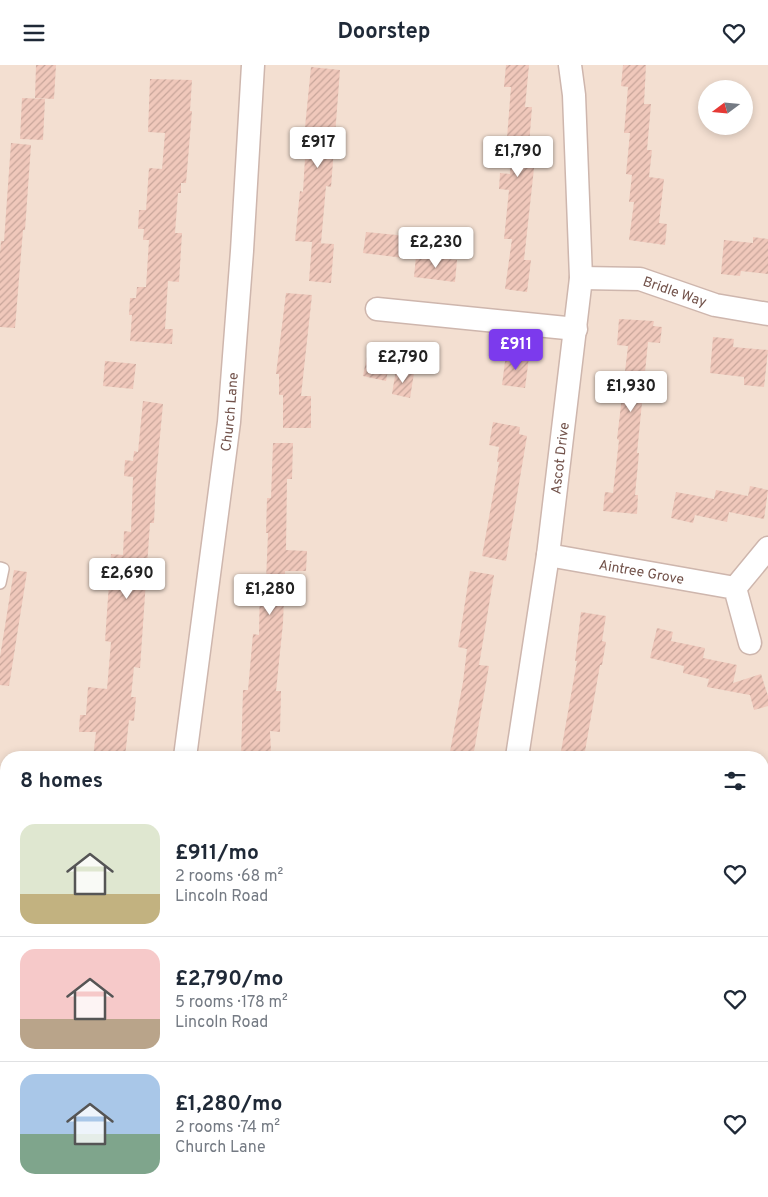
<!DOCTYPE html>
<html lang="en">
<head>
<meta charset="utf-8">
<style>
  :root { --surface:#fff; --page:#f2f2f3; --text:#1f2937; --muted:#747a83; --line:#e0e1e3; --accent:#7c3aed }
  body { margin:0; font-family:Overpass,sans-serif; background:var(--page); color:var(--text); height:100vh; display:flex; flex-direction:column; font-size:19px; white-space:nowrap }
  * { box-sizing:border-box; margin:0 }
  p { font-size:16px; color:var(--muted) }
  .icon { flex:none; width:28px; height:28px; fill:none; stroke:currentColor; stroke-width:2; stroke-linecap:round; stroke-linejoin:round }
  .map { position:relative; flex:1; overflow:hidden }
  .drawer { position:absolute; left:0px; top:686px; width:769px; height:446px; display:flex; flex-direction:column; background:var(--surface); border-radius:20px 20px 0 0; box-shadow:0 2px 8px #0003 }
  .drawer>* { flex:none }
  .needle { width:32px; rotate:254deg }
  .tools { position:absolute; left:698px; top:15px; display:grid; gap:10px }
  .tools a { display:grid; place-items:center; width:55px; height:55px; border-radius:50%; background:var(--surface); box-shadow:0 2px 8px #0003; font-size:25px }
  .price { position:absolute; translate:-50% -42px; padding:0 11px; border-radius:5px; background:#fff; color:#222; font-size:16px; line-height:32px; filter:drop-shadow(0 1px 2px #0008) }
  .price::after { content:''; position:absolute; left:50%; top:30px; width:15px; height:11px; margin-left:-8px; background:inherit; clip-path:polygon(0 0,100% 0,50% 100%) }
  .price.selected { background:var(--accent); color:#fff }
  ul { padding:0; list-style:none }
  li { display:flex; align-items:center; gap:15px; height:125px; padding:0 20px }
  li+li { border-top:1px solid var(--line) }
  li span { display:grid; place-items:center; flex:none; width:140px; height:100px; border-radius:15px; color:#555 }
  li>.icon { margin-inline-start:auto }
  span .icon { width:60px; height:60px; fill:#fffc; stroke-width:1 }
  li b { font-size:21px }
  h2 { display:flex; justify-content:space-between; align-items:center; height:60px; padding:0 20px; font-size:21px }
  header { display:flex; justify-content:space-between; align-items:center; height:65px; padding:0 20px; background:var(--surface); font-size:22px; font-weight:700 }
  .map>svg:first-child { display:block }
  .residential { fill:#f3dfd1; fill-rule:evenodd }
  .cemetery { fill:url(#cemetery-stones) }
  .building { fill:url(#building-hatch) }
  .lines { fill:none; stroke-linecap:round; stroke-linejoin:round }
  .service-casing { stroke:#ceb6ad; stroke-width:14 }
  .minor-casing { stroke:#ceb6ad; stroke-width:25 }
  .primary-casing { stroke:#d5cbc9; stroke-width:30 }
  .service { stroke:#fff; stroke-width:11 }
  .minor { stroke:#fff; stroke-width:22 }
  .primary { stroke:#f8c99d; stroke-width:28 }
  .labels { text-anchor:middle; stroke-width:4; stroke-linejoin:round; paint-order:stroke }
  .street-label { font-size:14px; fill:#72524a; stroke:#fff3e9 }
</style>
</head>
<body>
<header><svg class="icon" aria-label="menu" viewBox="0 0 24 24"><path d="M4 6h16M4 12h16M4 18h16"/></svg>Doorstep<svg class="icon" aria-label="heart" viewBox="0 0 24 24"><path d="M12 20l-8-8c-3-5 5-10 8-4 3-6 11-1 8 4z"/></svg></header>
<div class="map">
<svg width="768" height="1132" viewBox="0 0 768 1132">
  <defs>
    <pattern id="cemetery-stones" width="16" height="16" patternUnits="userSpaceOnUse" patternTransform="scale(1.25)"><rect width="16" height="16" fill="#d7e8c2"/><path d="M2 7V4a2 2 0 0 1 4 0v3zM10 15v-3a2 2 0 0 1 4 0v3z" fill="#b3bfa0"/></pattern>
    <pattern id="building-hatch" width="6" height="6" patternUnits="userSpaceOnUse" patternTransform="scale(1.25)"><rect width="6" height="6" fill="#f0c8bb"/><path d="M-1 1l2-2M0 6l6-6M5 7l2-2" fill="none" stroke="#c7a59a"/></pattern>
  </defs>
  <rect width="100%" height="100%" fill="#fbeee3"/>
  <!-- residential -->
  <path class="residential" d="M0 0H768V1132H195L194 1126H762V692H6V1056L0 1057ZM706 24H744V61H706Z"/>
  <!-- cemetery -->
  <path class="cemetery" d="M45 1126H167V1132H46Z"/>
  <!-- building -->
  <path class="building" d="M36 0H56L54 34 35 33Z
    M506 0H529L525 42H532L528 93 535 94 524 195H531L527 227 505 224 512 174H504L509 125 499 124 500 108 510 109 513 74 507 73 511 22H504Z
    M623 0H646L644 39H651L647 85H652L649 112 664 114 659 158 667 159 665 180 629 175 634 137H629L632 110 626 109 630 68H624L628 22 621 21Z
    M311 2 340 5 331 122 326 121 321 178H315L334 179 331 218 309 216 312 177 295 176 300 126 303 127 305 93 302 92Z
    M150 14 192 15 190 46H192L186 118H181V128H178L175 168H182L179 217 168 216 165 264H173L172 279 130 276 132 250H129L130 233H136L137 222H146L149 175H143L144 164H138L139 145H146L149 103 162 104 165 68 148 67Z
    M22 33 45 34 43 75 20 74Z
    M11 78 31 80 25 165H23L15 263 0 262V188L1 176H4Z
    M366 167 407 171 404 193 363 188Z
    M753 172 768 174V209L741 206 740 211 721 209 724 175 753 178Z
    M416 191 457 195 455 217 414 212Z
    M286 228 312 230 301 331H311V363H283V330H279V309H276Z
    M619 254 654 256 653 261 662 262 660 278 648 277 637 388H639L635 430H638L637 449 603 446 605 427 613 428 619 375 617 374 628 281 617 280Z
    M713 272 734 274 733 282 768 285 764 322 744 320V312L710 308Z
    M368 286 391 290 386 316 363 311Z
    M506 289 529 292 525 323 502 320Z
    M105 296 136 299 133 324 103 321Z
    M396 305 414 308 410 333 392 329Z
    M143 336 163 339 156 413 154 458H150L140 603 134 602 131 632H136L134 656 129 655 125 692H93L96 667H79L80 650H86L88 622 107 624 111 577 105 576 111 489 123 490 124 466 131 467 133 412 124 411 125 395 133 396 134 386 138 387Z
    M493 357 520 362 519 369 527 371 506 496 482 491 499 397H497L499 382 489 380Z
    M273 378H293L292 414H287L286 485 307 486 306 506H285L283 558 276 626H281L280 667 270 666 271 688H257V692H241L243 625H248L253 569 259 570 260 516H266L268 468H266L267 433H271Z
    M750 421 768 425 764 454 729 447 727 457 695 450 693 458 671 453 676 427 714 434 716 425 748 431Z
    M14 505 27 507 9 621 0 620V592Z
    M470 506 494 510 479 600 489 601 473 692H449L463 617 467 584 458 582Z
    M581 547 606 551 602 576 606 577 602 600H600L584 692H560L577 596H575Z
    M657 563 673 567 671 576 705 583 703 593 737 600 733 618 761 609 768 631V641L754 645 750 630 707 622 709 614 683 608 684 601 650 593Z"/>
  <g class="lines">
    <!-- service casing -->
    <g class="service-casing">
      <path id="service" d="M0 503 3 504 0 518"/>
    </g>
    <!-- minor casing -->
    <g class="minor-casing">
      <g id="minor">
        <path id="s1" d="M581 213 640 214 715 240 768 249"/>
        <path d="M377 244 576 264"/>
        <path id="s2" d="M548 490 735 523 750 578"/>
        <path d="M735 523 768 483"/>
        <path id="s3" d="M185 692 229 357 242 186 253 0"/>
        <path id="s4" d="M517 692 548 490 581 213 574 30 570 0"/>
        <path d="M762 813 768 810"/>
        <path d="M762 1109 768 1110"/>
        <path d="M181 1126 182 1132"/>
        <path d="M250 1132 258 1126"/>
        <path d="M595 1132 604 1126"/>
      </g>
    </g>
    <!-- primary casing -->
    <g class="primary-casing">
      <path id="primary" d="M762 866 768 863
        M326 1132 335 1126"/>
    </g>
    <!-- service -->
    <use href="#service" class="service"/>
    <!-- minor -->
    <use href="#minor" class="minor"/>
    <!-- primary -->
    <use href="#primary" class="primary"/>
  </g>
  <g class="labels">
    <!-- street labels -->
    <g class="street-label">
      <text dy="5" stroke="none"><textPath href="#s1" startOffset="96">Bridle Way</textPath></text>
      <text dy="5" stroke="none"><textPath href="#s3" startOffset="348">Church Lane</textPath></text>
      <text dy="5" stroke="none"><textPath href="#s4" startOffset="302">Ascot Drive</textPath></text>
      <text dy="5" stroke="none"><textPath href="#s2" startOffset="95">Aintree Grove</textPath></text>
    </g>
  </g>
</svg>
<div class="tools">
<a><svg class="needle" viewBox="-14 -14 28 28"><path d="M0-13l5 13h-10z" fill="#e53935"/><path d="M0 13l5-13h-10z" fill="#747a83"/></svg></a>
</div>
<b class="price" style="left:318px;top:104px">£917</b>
<b class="price" style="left:518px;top:113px">£1,790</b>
<b class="price" style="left:436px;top:204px">£2,230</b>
<b class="price selected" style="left:516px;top:306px">£911</b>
<b class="price" style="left:403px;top:319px">£2,790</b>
<b class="price" style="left:631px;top:348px">£1,930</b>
<b class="price" style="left:127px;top:535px">£2,690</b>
<b class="price" style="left:270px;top:551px">£1,280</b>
<section class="drawer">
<h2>8 homes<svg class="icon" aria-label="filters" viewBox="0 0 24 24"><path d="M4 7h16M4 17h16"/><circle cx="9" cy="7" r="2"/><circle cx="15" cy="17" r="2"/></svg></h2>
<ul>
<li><span style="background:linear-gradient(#dfe7d0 70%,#c2b280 0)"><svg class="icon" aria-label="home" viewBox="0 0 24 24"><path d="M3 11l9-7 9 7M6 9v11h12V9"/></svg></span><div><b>£911/mo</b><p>2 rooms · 68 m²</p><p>Lincoln Road</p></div><svg class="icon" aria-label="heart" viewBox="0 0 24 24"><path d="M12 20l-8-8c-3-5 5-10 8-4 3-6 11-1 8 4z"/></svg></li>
<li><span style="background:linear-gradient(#f6c9c9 70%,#b9a48a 0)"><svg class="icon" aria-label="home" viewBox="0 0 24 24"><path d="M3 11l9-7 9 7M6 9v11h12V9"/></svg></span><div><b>£2,790/mo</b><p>5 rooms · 178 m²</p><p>Lincoln Road</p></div><svg class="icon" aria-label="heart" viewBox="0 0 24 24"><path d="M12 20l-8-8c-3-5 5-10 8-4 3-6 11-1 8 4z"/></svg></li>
<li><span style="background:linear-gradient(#a9c7e8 60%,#7fa58c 0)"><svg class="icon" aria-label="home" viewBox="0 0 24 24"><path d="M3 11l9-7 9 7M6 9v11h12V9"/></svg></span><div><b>£1,280/mo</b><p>2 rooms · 74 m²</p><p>Church Lane</p></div><svg class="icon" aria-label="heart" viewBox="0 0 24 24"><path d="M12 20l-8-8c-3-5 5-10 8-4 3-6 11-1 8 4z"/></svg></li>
</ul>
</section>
</div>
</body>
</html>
